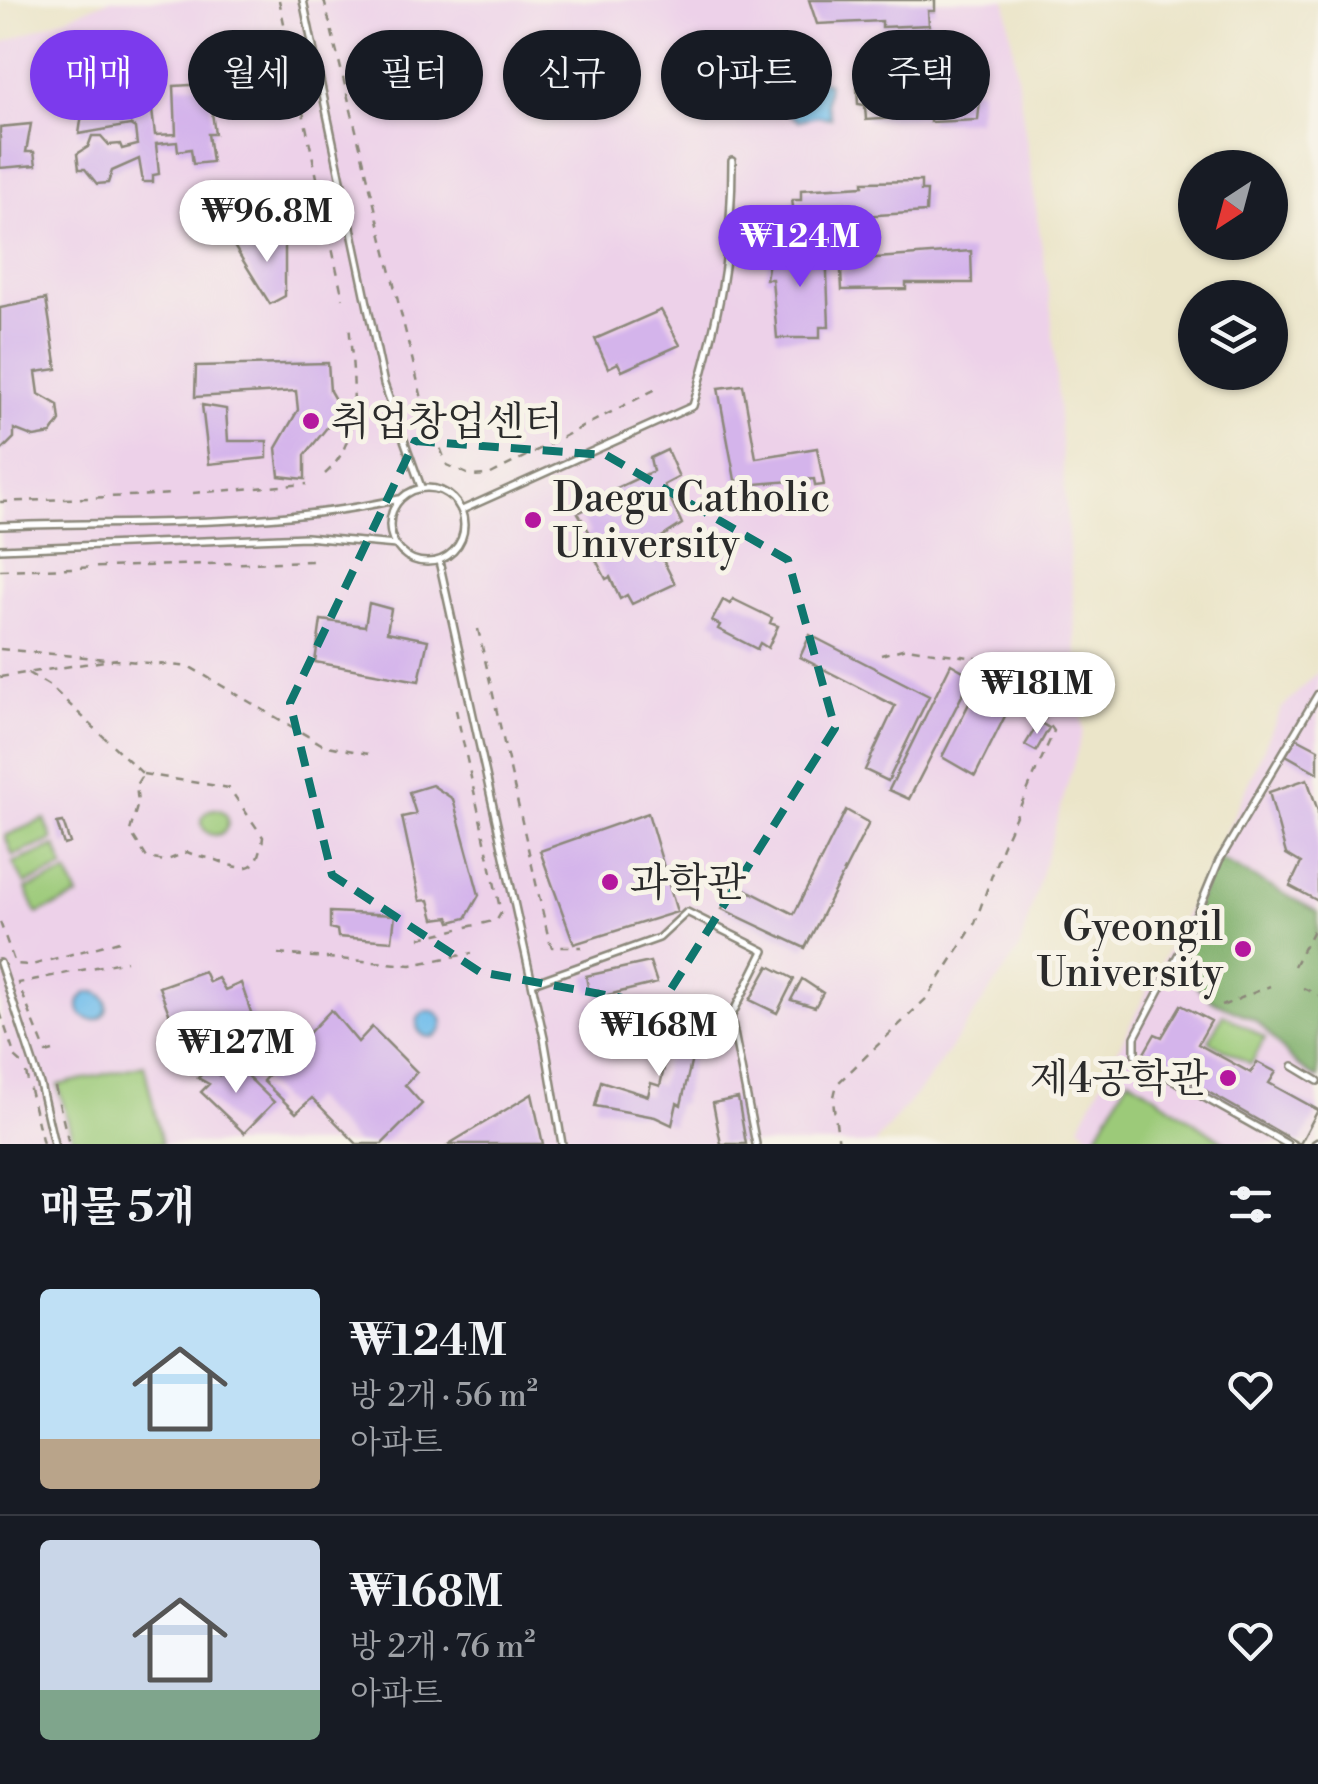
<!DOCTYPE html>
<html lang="ko">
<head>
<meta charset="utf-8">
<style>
  :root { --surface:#171b24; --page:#242831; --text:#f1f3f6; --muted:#9ea1a6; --line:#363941; --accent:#7c3aed }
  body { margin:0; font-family:"Libre Bodoni","Noto Serif KR",serif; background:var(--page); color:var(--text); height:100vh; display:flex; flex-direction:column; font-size:38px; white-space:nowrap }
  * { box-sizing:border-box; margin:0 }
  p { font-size:32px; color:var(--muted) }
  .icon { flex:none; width:55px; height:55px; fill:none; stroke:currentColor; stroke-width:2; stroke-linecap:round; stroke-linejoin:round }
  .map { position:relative; height:1144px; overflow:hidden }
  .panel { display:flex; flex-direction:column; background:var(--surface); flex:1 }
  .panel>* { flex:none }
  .guide { position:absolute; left:30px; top:30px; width:1260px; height:90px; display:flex; gap:20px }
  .needle { width:65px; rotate:216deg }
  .fabs { position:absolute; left:1178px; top:150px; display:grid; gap:20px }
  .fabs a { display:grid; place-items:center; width:110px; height:110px; border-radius:50%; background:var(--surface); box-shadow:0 2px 8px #0004; font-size:50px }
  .price { position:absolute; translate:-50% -85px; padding:0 22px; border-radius:35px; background:#fff; color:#222; font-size:32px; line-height:65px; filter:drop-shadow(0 2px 5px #0008) }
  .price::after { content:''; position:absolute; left:50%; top:60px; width:30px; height:22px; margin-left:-15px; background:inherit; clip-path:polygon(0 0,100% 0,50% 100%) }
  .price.current { background:var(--accent); color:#fff }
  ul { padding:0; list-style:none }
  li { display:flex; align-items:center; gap:30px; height:250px; padding:0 40px }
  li+li { border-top:2px solid var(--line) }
  li span { display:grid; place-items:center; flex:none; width:280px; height:200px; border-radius:10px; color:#555 }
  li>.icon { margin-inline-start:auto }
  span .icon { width:120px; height:120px; fill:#fffc; stroke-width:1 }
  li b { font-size:42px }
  h2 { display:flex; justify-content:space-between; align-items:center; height:120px; padding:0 40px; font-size:42px }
  .chip { padding:0 35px; border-radius:45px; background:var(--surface); box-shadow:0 2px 8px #0004; font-size:35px; line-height:90px }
  .chip.current { background:var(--accent); color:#fff }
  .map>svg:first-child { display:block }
  .built { fill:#edd1e9 }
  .green { fill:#9cca79; stroke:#647a52; stroke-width:2.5 }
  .forest { fill:#7dae69; stroke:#546c4a; stroke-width:2.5 }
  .water { fill:#71bdeb; stroke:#4e748b; stroke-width:2.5 }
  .building { fill:#d4b4eb }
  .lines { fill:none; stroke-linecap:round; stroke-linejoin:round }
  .lane-casing { stroke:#8b887a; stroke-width:10 }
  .path { stroke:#8b887a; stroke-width:2.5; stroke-dasharray:8 8; stroke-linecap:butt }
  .lane { stroke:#fff; stroke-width:5 }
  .marked { fill:none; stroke:#0f766e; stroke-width:8; stroke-dasharray:20 12; stroke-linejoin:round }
  .poi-dot { fill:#b5179e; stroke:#f7f3e8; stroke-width:4 }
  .labels { text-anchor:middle; stroke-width:10; stroke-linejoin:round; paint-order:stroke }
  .poi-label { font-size:40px; fill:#2b2b2b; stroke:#f7f3e8; text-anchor:start }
</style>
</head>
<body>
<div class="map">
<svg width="1318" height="1144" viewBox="0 0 1318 1144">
  <rect width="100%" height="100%" fill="#f7f3e8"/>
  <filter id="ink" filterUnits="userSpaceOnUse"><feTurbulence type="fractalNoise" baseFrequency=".01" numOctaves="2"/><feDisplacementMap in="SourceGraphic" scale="20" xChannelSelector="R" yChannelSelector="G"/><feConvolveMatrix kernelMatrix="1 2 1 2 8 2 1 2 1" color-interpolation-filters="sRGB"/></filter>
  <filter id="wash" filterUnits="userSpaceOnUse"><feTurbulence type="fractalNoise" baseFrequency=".0048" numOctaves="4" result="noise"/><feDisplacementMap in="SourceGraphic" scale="40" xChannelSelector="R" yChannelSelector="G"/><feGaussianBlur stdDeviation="2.25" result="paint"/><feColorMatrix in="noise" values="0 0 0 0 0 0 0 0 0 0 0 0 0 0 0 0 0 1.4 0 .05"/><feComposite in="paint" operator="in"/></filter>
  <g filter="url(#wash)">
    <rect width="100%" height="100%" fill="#ebe5c9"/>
    <!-- built -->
    <path class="built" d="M109 0H1006L1051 310 1083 731 1019 950 928 1080 874 1144H0V44Z
      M1318 672V1144H1097L1080 1125 1224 838 1281 709Z"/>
    <!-- green -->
    <path class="green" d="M202 822a13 13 0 1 1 26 0a13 13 0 1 1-26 0Z
      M45 819 53 840 13 856 5 836Z
      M56 846 64 868 25 884 13 863Z
      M68 873 78 897 37 914 26 889Z
      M1223 1014 1265 1038 1251 1064 1209 1041Z
      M144 1065 162 1144H74L58 1085Z
      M1129 1078 1227 1144H1106L1096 1136Z"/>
    <!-- forest -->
    <path class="forest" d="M1217 858 1318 912V1079C1283 1059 1283 1045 1257 1022 1243 1011 1223 1009 1209 998 1161 961 1198 901 1217 858Z"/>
    <!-- water -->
    <path class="water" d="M796 71 828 83 826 101 831 118 816 116 798 121 789 114 786 85Z
      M79 1006a14 14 0 1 1 28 0a14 14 0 1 1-28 0Z
      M417 1024a13 13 0 1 1 26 0a13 13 0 1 1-26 0Z"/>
    <g id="blocks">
      <!-- building -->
      <path class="building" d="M809 0H935V11H928L929 25 882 27V21L817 24Z
        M208 84 215 134H208L212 162 193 164 191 149 178 151 177 142 156 144 159 174 153 175V182H143L139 159 112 171 108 183 97 184 85 169H79L77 154 88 147 92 136H101L109 145 120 144 122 149 137 145 135 128 130 125 79 134 82 114 151 102 155 135 176 134 174 86Z
        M927 87 929 91 981 89 978 120 930 122V116L866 120 865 105 858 104 857 88Z
        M31 124 26 152H34L36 165 0 168V127Z
        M921 181V191H927L926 212 795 220 792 200H801V190L863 186V182Z
        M285 234V296L270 304 234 246Z
        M816 243 817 247 826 246 829 327H820V338H777L772 279H766L771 249Z
        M971 251 972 283H906V289L842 290 841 271 850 270V260Z
        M46 299 57 369 36 372 39 394 58 405 60 421 51 434 34 437 14 429V438L0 452V308Z
        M661 310 680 345 622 371 618 363 608 368 595 339Z
        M328 363 330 391 341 410 305 455V479L279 476 276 448 298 410 296 391 195 397 196 366Z
        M743 385 756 458 817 448 824 485 815 486 814 479 756 484 735 480 718 388Z
        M202 405 226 409 228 441H267V458L209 464Z
        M667 450 679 477 664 485 682 524 654 542 675 584 632 604 627 595 620 599 610 577 606 579 584 537 590 533 578 513 586 509 583 504 653 471 650 458Z
        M733 599 772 618 770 623 778 626 768 648 760 643 757 649 718 629 720 625 712 621 723 600 730 604Z
        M369 603 391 609 387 632 428 640 419 681 315 662 321 620 365 626Z
        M810 635 929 696 888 781 865 770 895 706 800 657Z
        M951 664 972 676 909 799 889 790Z
        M988 666 1021 684 975 776 942 757Z
        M1039 722 1049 728 1036 751 1025 745Z
        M1297 738 1318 749V773L1286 755Z
        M1307 779 1318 811V901L1290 886 1301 863 1286 854 1269 792Z
        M432 785 453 799 479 895 466 918 451 922 449 917 434 919 429 900 420 901 402 817 416 814 409 792Z
        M846 810 869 823 805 948 722 909 733 883 794 914Z
        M648 813 677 912 574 944 540 851Z
        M63 822 70 843 64 845 57 823Z
        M330 912 395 915 392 941 338 937 337 930 330 928Z
        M650 962 657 983 608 995 613 1014 593 1019 590 1005 601 1002 598 990 589 993 586 976Z
        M769 966 794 979 777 1013 750 1000Z
        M204 971 209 982 218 978 225 990 241 983 256 1027 228 1040 226 1045 186 1058 159 987Z
        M802 979 823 993 815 1007 791 1000Z
        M1181 1005 1211 1021 1198 1044 1251 1073 1257 1062 1276 1072 1269 1083 1318 1110 1300 1144 1143 1055 1155 1034 1162 1037Z
        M331 1010 358 1042 372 1027 417 1072 405 1085 422 1104 382 1144H357L312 1098 296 1113 263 1081Z
        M676 1014 701 1021 681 1105 677 1103 672 1125 655 1117 595 1106 601 1081 648 1096 651 1083 660 1086Z
        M226 1065 232 1071 238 1067 274 1102 244 1133 201 1092 209 1084 198 1078 210 1066 219 1075Z
        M532 1094 543 1144H449Z
        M738 1098 746 1144H721L713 1103Z"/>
    </g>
  </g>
  <g filter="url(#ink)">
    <use href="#blocks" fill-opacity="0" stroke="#8b887a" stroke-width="2.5"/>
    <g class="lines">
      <!-- lane casing -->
      <g class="lane-casing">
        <path id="lane" d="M303 0 384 384 421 487
          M390 525a37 37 0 1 1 74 0a37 37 0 1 1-74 0Z
          M462 510 693 406C719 317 732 254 732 161
          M0 526C131 521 271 528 399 499
          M0 549 306 537 396 545
          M439 561 544 1038 562 1144
          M0 963 40 1084 54 1144
          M533 983 659 938 687 912 764 951 731 1017 756 1144
          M1293 1066 1318 1081
          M1287 1144 1143 1063 1135 1054V1037L1186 940 1219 861 1318 694
          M1315 1144 1318 1142"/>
      </g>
      <!-- path -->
      <path class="path" d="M279 0 343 299
        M324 0 424 407 447 465 472 476 489 475 660 387
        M325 474C366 439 352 370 349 322
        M193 493 307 484
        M0 502 174 494
        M0 570 315 561
        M478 629 549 940 552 947H582
        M0 649 190 667 323 745 368 754
        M28 673 50 686 142 773
        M0 677 117 659
        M143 774 229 788 263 837C259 872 246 872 219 861 208 857 198 857 187 852L165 861 147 858 130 831 138 803 136 785Z
        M0 922 15 964 32 965 119 941
        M420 938 497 920 501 913 456 710
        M278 954 411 965 472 953
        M1294 966 1318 921
        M1303 988 1318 995
        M1222 1006 1270 986
        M0 1012 15 1057 24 1065
        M53 1051 46 1053 18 983 126 961
        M26 1073 43 1144
        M55 1087 69 1144
        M839 1144 833 1101 837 1084 927 998 975 923 1002 847 1054 731 1031 699 1020 670 1010 663 906 648 881 655"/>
      <!-- lane -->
      <use href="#lane" class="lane"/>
    </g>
  </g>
  <!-- marked area -->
  <path class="marked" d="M415 441 606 455 788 560 835 728 661 1005 480 972 332 875 290 703Z"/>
  <!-- markers -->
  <g class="poi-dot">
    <circle cx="311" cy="421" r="10"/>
    <circle cx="533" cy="520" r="10"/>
    <circle cx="610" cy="882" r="10"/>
    <circle cx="1243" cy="949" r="10"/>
    <circle cx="1228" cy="1078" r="10"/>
  </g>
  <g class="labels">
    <!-- poi labels -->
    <g class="poi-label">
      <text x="331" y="435">취업창업센터</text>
      <text x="553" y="511">Daegu Catholic<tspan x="553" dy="46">University</tspan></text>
      <text x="630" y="896">과학관</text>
      <text x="1223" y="940" text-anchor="end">Gyeongil<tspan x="1223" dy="46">University</tspan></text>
      <text x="1208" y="1092" text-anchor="end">제4공학관</text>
    </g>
  </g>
</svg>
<div class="fabs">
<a><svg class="needle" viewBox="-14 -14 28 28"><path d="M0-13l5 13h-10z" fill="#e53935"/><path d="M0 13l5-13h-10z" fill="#9ea1a6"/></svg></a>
<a><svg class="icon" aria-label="layers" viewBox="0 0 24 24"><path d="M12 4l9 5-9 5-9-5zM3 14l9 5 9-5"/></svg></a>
</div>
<b class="price" style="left:267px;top:265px">₩96.8M</b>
<b class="price current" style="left:800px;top:290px">₩124M</b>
<b class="price" style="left:1037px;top:737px">₩181M</b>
<b class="price" style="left:659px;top:1079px">₩168M</b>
<b class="price" style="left:236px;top:1096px">₩127M</b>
<div class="guide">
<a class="chip current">매매</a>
<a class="chip">월세</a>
<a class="chip">필터</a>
<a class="chip">신규</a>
<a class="chip">아파트</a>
<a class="chip">주택</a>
</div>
</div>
<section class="panel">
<h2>매물 5개<svg class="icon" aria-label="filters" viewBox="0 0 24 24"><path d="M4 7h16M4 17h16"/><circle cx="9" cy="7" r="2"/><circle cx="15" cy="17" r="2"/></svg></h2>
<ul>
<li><span style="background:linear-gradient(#bfe0f5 75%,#b9a48a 0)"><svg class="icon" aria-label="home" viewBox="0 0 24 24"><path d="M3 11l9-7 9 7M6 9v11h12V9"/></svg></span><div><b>₩124M</b><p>방 2개 · 56 m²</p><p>아파트</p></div><svg class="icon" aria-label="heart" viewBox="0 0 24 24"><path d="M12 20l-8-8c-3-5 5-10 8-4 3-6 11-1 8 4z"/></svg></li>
<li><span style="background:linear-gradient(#c9d6e8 75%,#7fa58c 0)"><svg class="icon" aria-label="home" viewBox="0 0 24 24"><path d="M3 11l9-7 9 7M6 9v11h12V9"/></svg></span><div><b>₩168M</b><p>방 2개 · 76 m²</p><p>아파트</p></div><svg class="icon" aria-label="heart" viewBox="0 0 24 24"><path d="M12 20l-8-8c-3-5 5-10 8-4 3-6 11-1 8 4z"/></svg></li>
</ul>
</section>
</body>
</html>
